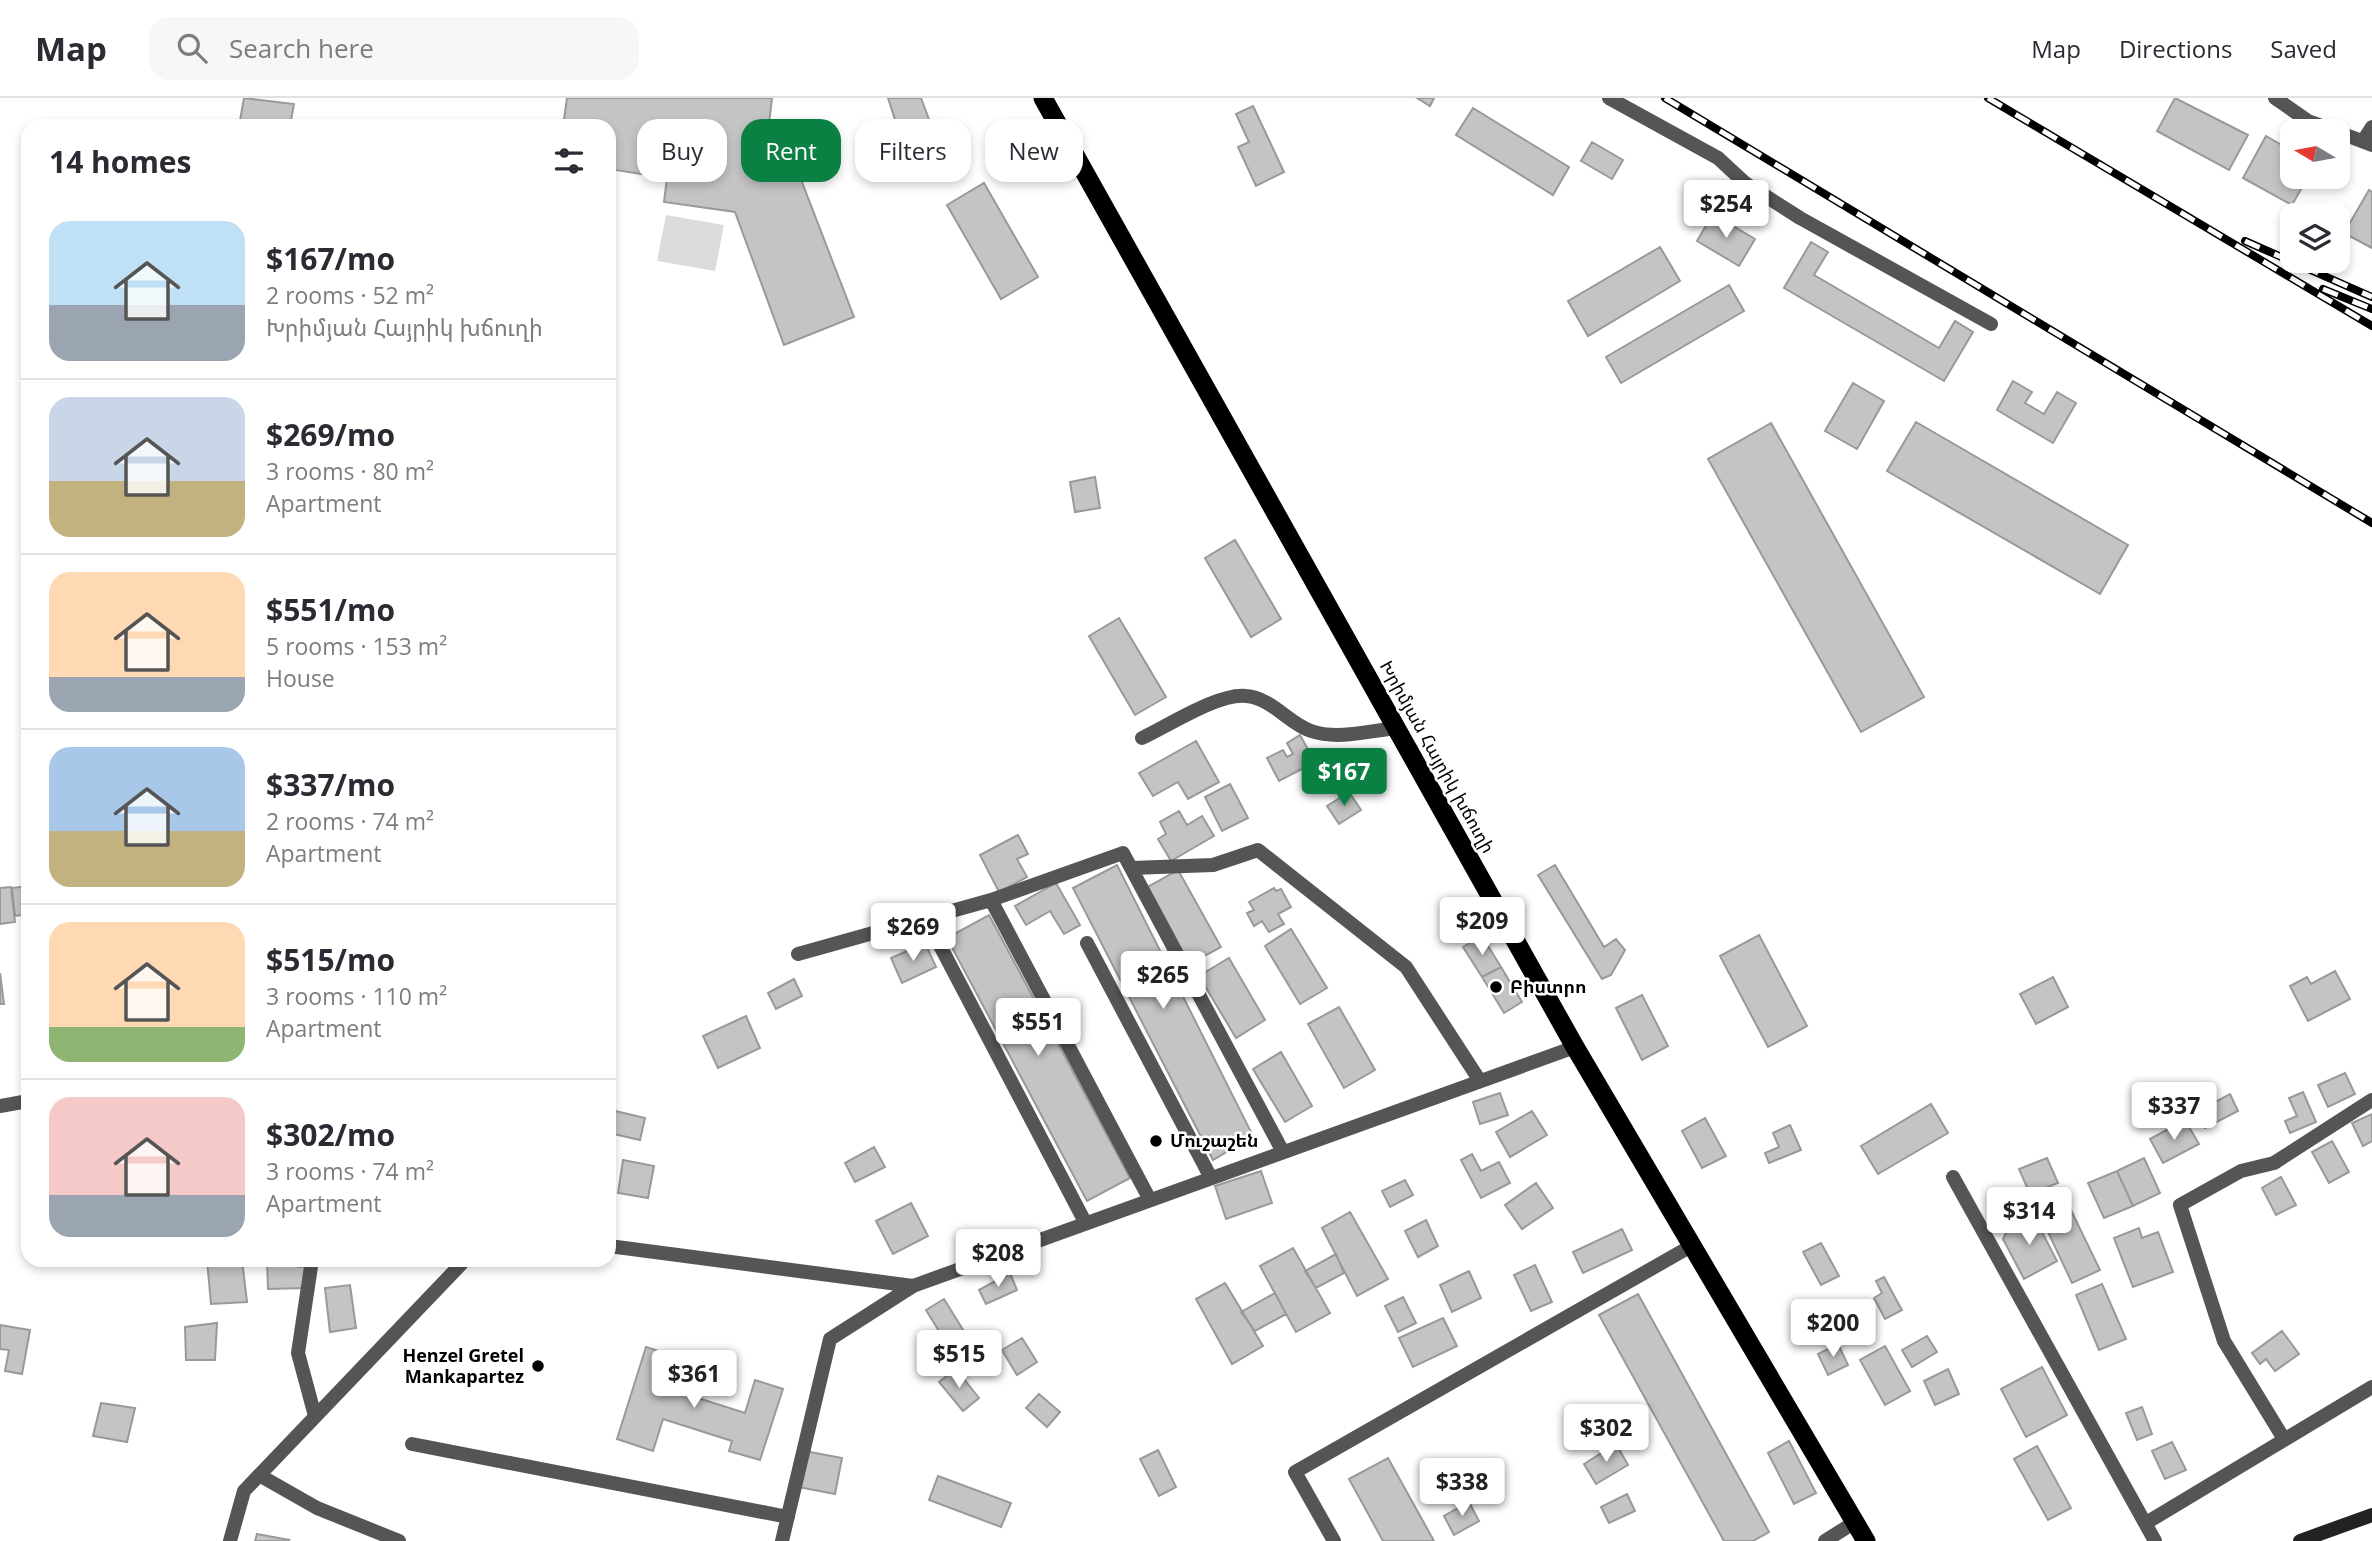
<!DOCTYPE html>
<html lang="en">
<head>
<meta charset="utf-8">
<style>
  :root { --surface:#fff; --page:#f7f7f7; --text:#2b2b33; --muted:#7c7c81; --line:#e1e1e2; --accent:#0b8043 }
  body { margin:0; font-family:"Open Sans","Noto Sans Armenian",sans-serif; background:var(--page); color:var(--text); height:100vh; display:flex; flex-direction:column; font-size:26px; white-space:nowrap }
  * { box-sizing:border-box; margin:0 }
  p { font-size:23px; color:var(--muted) }
  .icon { flex:none; width:38px; height:38px; fill:none; stroke:currentColor; stroke-width:2; stroke-linecap:round; stroke-linejoin:round }
  .map { position:relative; flex:1; overflow:hidden }
  .side { position:absolute; left:21px; top:21px; width:595px; height:1148px; display:flex; flex-direction:column; background:var(--surface); border-radius:21px; box-shadow:0 4px 10px #0003 }
  .side>* { flex:none }
  .guide { position:absolute; left:637px; top:21px; width:665px; height:63px; display:flex; gap:14px }
  .needle { width:46px; rotate:280deg }
  .buttons { position:absolute; left:2280px; top:21px; display:grid; gap:14px }
  .buttons a { display:grid; place-items:center; width:70px; height:70px; border-radius:14px; background:var(--surface); box-shadow:0 4px 10px #0003; font-size:35px }
  .price { position:absolute; translate:-50% -60px; padding:0 16px; border-radius:7px; background:#fff; color:#222; font-size:23px; line-height:46px; filter:drop-shadow(0 2px 4px #0008) }
  .price::after { content:''; position:absolute; left:50%; top:42px; width:21px; height:16px; margin-left:-10px; background:inherit; clip-path:polygon(0 0,100% 0,50% 100%) }
  .price.on { background:var(--accent); color:#fff }
  ul { padding:0; list-style:none }
  li { display:flex; align-items:center; gap:21px; height:175px; padding:0 28px }
  li+li { border-top:2px solid var(--line) }
  li span { display:grid; place-items:center; flex:none; width:196px; height:140px; border-radius:21px; color:#555 }
  li>.icon { margin-inline-start:auto }
  span .icon { width:84px; height:84px; fill:#fffc; stroke-width:1 }
  li b { font-size:30px }
  h2 { display:flex; justify-content:space-between; align-items:center; height:84px; padding:0 28px; font-size:30px }
  .pill { padding:0 24px; border-radius:21px; background:var(--surface); box-shadow:0 4px 10px #0003; font-size:24px; line-height:63px }
  .pill.on { background:var(--accent); color:#fff }
  header { display:flex; align-items:center; gap:42px; box-sizing:border-box; height:98px; padding:0 35px; background:var(--surface); border-bottom:2px solid var(--line) }
  header strong { font-size:33px }
  nav { display:flex; gap:38px; margin-inline-start:auto; font-size:24px }
  .search { width:490px; height:63px; background:var(--page); display:flex; align-items:center; gap:18px; box-sizing:border-box; padding:0 24px; border-radius:21px; color:var(--muted); font-size:26px }
  .map>svg:first-child { display:block }
  .green { fill:#dcdcdc }
  .building { fill:#c4c4c4; stroke:#999; stroke-width:2 }
  .lines { fill:none; stroke-linecap:round; stroke-linejoin:round }
  .minor { stroke:#555; stroke-width:14 }
  .tertiary { stroke:#555; stroke-width:14 }
  .secondary { stroke:#222; stroke-width:14 }
  .trunk { stroke:#000; stroke-width:19 }
  .rail-casing { stroke:#000; stroke-width:8 }
  .rail { stroke:#fff; stroke-width:5; stroke-dasharray:16; stroke-linecap:butt }
  .poi-dot { fill:#000; stroke:#fff; stroke-width:2.5 }
  .labels { text-anchor:middle; stroke-width:5; stroke-linejoin:round; paint-order:stroke }
  .street-label { font-size:18px; fill:#000; stroke:#fff }
  .poi-label { font-size:18px; font-weight:bold; fill:#000; stroke:#fff; text-anchor:start }
</style>
</head>
<body>
<header>
<strong>Map</strong>
<div class="search"><svg class="icon" aria-label="search" viewBox="0 0 24 24"><circle cx="10" cy="10" r="6"/><path d="M15 15l6 6"/></svg>Search here</div>
<nav><a>Map</a><a>Directions</a><a>Saved</a></nav>
</header>
<div class="map">
<svg width="2372" height="1443" viewBox="0 0 2372 1443">
  <rect width="100%" height="100%" fill="#fff"/>
  <!-- green -->
  <path class="green" d="M666 117 724 127 715 173 657 163Z"/>
  <!-- building -->
  <path class="building" d="M244 0 294 6 290 28H239Z
    M567 0H772L767 44 788 48 854 219 784 247 735 114 664 104 667 80 609 71V28H563Z
    M888 0H921L930 24 899 34Z
    M1417 0H1434L1430 8Z
    M2175 0 2248 37 2229 72 2157 33Z
    M1253 8 1284 74 1256 88 1238 49 1249 44 1236 16Z
    M1473 10 1569 69 1553 97 1456 37Z
    M2266 38 2292 53V79H2308L2292 107 2243 80Z
    M1592 44 1623 62 1612 81 1581 63Z
    M984 85 1038 179 1001 201 947 107Z
    M2369 92 2372 94V150L2344 135Z
    M1713 116 1755 141 1739 168 1697 143Z
    M1811 144 1828 154 1814 177 1939 250 1955 223 1973 234 1944 283 1784 190Z
    M1660 149 1680 183 1588 238 1568 203Z
    M1729 187 1744 213 1621 285 1606 259Z
    M2013 283 2032 294 2025 305 2044 316 2057 294 2076 305 2053 345 1997 312Z
    M1853 285 1884 303 1857 351 1825 333Z
    M1916 324 2128 447 2100 496 1887 373Z
    M1771 325 1924 599 1861 634 1708 361Z
    M1095 379 1100 410 1075 414 1070 384Z
    M1235 442 1281 521 1251 539 1205 460Z
    M1119 520 1166 599 1135 617 1089 538Z
    M1300 637 1315 664 1279 683 1267 660 1283 652 1287 659 1293 656 1287 645Z
    M1196 643 1219 684 1188 701 1178 684 1153 698 1139 675Z
    M1230 686 1248 720 1222 733 1205 699Z
    M1349 694 1361 712 1339 726 1327 708Z
    M1179 713 1187 727 1202 718 1214 738 1171 763 1158 741 1166 736 1160 724Z
    M1018 737 1028 756 1017 761 1027 779 999 794 980 757Z
    M1117 767 1253 1038 1213 1062 1073 790Z
    M1555 767 1604 849 1616 841 1625 852 1611 877 1602 881 1538 777Z
    M1178 772 1221 849 1188 867 1146 790Z
    M1056 785 1080 827 1064 836 1050 813 1026 827 1015 808Z
    M28 788V816L15 818 12 790Z
    M11 789 15 824 0 826V790Z
    M1274 790 1276 793 1281 791 1291 809 1278 816 1284 826 1269 834 1262 823 1254 828 1247 815 1254 812 1249 804Z
    M989 817 1130 1080 1087 1103 947 840Z
    M1291 831 1327 890 1300 906 1265 848Z
    M1759 837 1807 928 1768 949 1720 858Z
    M1482 838 1501 869 1482 879 1463 849Z
    M925 845 936 869 902 885 891 860Z
    M1229 860 1265 922 1236 940 1199 878Z
    M1501 869 1522 904 1504 915 1482 879Z
    M2335 873 2350 901 2308 923 2290 888 2307 879 2311 886Z
    M0 875 4 906H0Z
    M2053 879 2068 909 2036 926 2020 896Z
    M794 881 802 898 776 911 768 895Z
    M1642 897 1668 948 1642 962 1616 910Z
    M1339 909 1375 972 1344 990 1308 926Z
    M746 918 760 950 718 970 703 938Z
    M1281 954 1312 1008 1285 1024 1253 971Z
    M2345 975 2355 996 2328 1009 2318 987Z
    M2303 994 2316 1024 2290 1035 2285 1023 2297 1018 2289 1000Z
    M1500 995 1508 1017 1480 1026 1473 1004Z
    M2230 996 2238 1013 2205 1030 2196 1014Z
    M1931 1006 1948 1035 1878 1076 1861 1048Z
    M611 1012 645 1020 640 1042 609 1035Z
    M1532 1013 1547 1037 1510 1059 1496 1034Z
    M2372 1016V1043L2363 1048 2352 1025Z
    M1705 1020 1726 1058 1702 1070 1682 1033Z
    M2185 1022 2199 1046 2163 1065 2150 1041Z
    M1790 1027 1801 1052 1769 1065 1765 1055 1779 1049 1773 1035Z
    M2332 1043 2349 1074 2329 1085 2312 1054Z
    M874 1049 885 1069 855 1084 845 1065Z
    M1472 1056 1481 1073 1499 1064 1510 1085 1481 1100 1461 1062Z
    M2047 1060 2058 1085 2030 1096 2019 1071Z
    M2144 1060 2160 1095 2133 1108 2117 1073Z
    M623 1062 654 1068 648 1100 618 1095Z
    M1261 1073 1272 1105 1226 1121 1215 1088Z
    M2117 1073 2133 1108 2104 1120 2088 1085Z
    M2281 1079 2296 1107 2276 1117 2262 1090Z
    M1405 1082 1413 1097 1390 1109 1382 1093Z
    M1536 1085 1553 1110 1522 1131 1505 1107Z
    M911 1105 928 1138 893 1156 876 1123Z
    M2069 1108 2100 1172 2072 1185 2042 1121Z
    M1350 1114 1388 1181 1357 1198 1322 1130Z
    M2033 1117 2057 1163 2024 1181 2003 1141 2009 1129Z
    M1426 1122 1438 1148 1418 1159 1405 1133Z
    M2139 1130 2142 1140 2158 1134 2173 1174 2133 1189 2114 1140Z
    M1622 1131 1632 1152 1583 1175 1573 1154Z
    M1821 1145 1839 1178 1821 1187 1803 1154Z
    M1293 1150 1330 1215 1296 1234 1260 1168Z
    M1336 1156 1344 1175 1316 1190 1305 1173Z
    M207 1162H242L247 1204 211 1206Z
    M267 1162H298V1169H306L307 1190 268 1191Z
    M1535 1167 1552 1204 1531 1213 1514 1177Z
    M1469 1173 1481 1200 1452 1214 1440 1187Z
    M1010 1175 1017 1192 986 1206 979 1192Z
    M1884 1179 1902 1212 1885 1221 1874 1200 1882 1195 1876 1183Z
    M1225 1185 1263 1248 1232 1266 1196 1201Z
    M2102 1186 2126 1241 2099 1252 2076 1197Z
    M350 1187 356 1230 330 1234 325 1190Z
    M1275 1195 1286 1216 1255 1233 1241 1214Z
    M1638 1196 1769 1434 1753 1443H1724L1599 1217Z
    M1403 1199 1416 1225 1398 1234 1385 1208Z
    M944 1201 965 1235 947 1246 926 1212Z
    M1443 1220 1457 1248 1413 1269 1399 1240Z
    M217 1225 215 1262H186L185 1229Z
    M0 1227 30 1232 22 1276 5 1273 9 1252 0 1251Z
    M2282 1233 2299 1256 2275 1273 2266 1261 2260 1266 2252 1255Z
    M1927 1238 1937 1254 1912 1269 1902 1252Z
    M1022 1240 1037 1264 1017 1277 1002 1252Z
    M1838 1246 1848 1267 1828 1277 1818 1256Z
    M1885 1248 1910 1293 1885 1307 1860 1262Z
    M646 1249 680 1260 670 1291 745 1315 755 1282 783 1291 760 1362 729 1353 732 1343 663 1321 653 1353 617 1341Z
    M2042 1269 2067 1317 2026 1339 2001 1291Z
    M956 1271 979 1300 963 1313 939 1284Z
    M1948 1271 1959 1296 1935 1307 1924 1283Z
    M1039 1296 1060 1314 1047 1329 1026 1310Z
    M101 1305 135 1310 127 1344 93 1338Z
    M2142 1309 2152 1336 2137 1342 2126 1315Z
    M1789 1343 1816 1395 1794 1406 1768 1355Z
    M2172 1344 2186 1372 2165 1381 2152 1353Z
    M1616 1346 1628 1367 1596 1386 1584 1366Z
    M2037 1348 2071 1410 2048 1422 2014 1361Z
    M1158 1352 1176 1389 1159 1398 1140 1361Z
    M805 1353 842 1360 835 1396 798 1389Z
    M1388 1360 1434 1443H1383L1349 1381Z
    M938 1378 1011 1405 1001 1429 929 1402Z
    M1627 1396 1635 1413 1609 1425 1601 1409Z
    M1469 1404 1479 1423 1454 1437 1444 1418Z
    M257 1436 289 1442 288 1443H255Z"/>
  <g class="lines">
    <!-- minor -->
    <path class="minor" d="M1609 0 1718 60 1745 85 1800 120 1991 226
      M2363 43 2372 29
      M1142 640C1168 628 1218 595 1246 598 1272 600 1288 625 1311 633 1337 642 1370 633 1396 630
      M1132 770 1213 767 1258 752 1406 869 1480 983
      M991 802 1150 1102
      M925 819 1085 1124
      M1087 845 1211 1080
      M798 856 991 802 1123 755 1283 1054
      M0 1008 28 1003
      M1953 1079 2155 1443
      M609 1148 913 1188 1575 949
      M312 1162 298 1255 315 1318
      M2284 1341 2224 1243 2180 1107 2241 1073 2274 1065 2372 1002
      M412 1346 788 1419
      M259 1377 317 1410 399 1443
      M2146 1425 2372 1289
      M230 1443 244 1393 465 1162
      M782 1443 830 1241 913 1188
      M1334 1443 1295 1374 1693 1147
      M1825 1443 1855 1424"/>
    <!-- tertiary -->
    <path class="tertiary" d="M2275 0 2308 23 2336 33
      M2338 34 2372 47"/>
    <!-- secondary -->
    <path class="secondary" d="M2300 1443 2372 1417"/>
    <!-- trunk -->
    <path class="trunk" d="M1043 0 1575 949 1866 1443"/>
    <!-- rail casing -->
    <g class="rail-casing">
      <path id="rail" d="M1665 0 2372 425
        M1988 0 2372 228
        M2245 143 2372 199
        M2323 191 2372 211"/>
    </g>
    <!-- rail -->
    <use href="#rail" class="rail"/>
  </g>
  <!-- markers -->
  <g class="poi-dot">
    <circle cx="1496" cy="889" r="7"/>
    <circle cx="1156" cy="1043" r="7"/>
    <circle cx="538" cy="1268" r="7"/>
  </g>
  <g class="labels">
    <!-- street labels -->
    <g class="street-label">
      <text transform="translate(1437 659) rotate(61)" y="6">Խրիմյան Հայրիկ խճուղի</text>
    </g>
    <!-- poi labels -->
    <g class="poi-label">
      <text x="1510" y="895">Բիստրո</text>
      <text x="1170" y="1049">Մուշաշեն</text>
      <text x="524" y="1264" text-anchor="end">Henzel Gretel<tspan x="524" dy="21">Mankapartez</tspan></text>
    </g>
  </g>
</svg>
<div class="buttons">
<a><svg class="needle" viewBox="-14 -14 28 28"><path d="M0-13l5 13h-10z" fill="#e53935"/><path d="M0 13l5-13h-10z" fill="#7c7c81"/></svg></a>
<a><svg class="icon" aria-label="layers" viewBox="0 0 24 24"><path d="M12 4l9 5-9 5-9-5zM3 14l9 5 9-5"/></svg></a>
</div>
<b class="price" style="left:1726px;top:142px">$254</b>
<b class="price on" style="left:1344px;top:710px">$167</b>
<b class="price" style="left:1482px;top:859px">$209</b>
<b class="price" style="left:913px;top:865px">$269</b>
<b class="price" style="left:1163px;top:913px">$265</b>
<b class="price" style="left:1038px;top:960px">$551</b>
<b class="price" style="left:2174px;top:1044px">$337</b>
<b class="price" style="left:2029px;top:1149px">$314</b>
<b class="price" style="left:998px;top:1191px">$208</b>
<b class="price" style="left:1833px;top:1261px">$200</b>
<b class="price" style="left:959px;top:1292px">$515</b>
<b class="price" style="left:694px;top:1312px">$361</b>
<b class="price" style="left:1606px;top:1366px">$302</b>
<b class="price" style="left:1462px;top:1420px">$338</b>
<div class="guide">
<a class="pill">Buy</a>
<a class="pill on">Rent</a>
<a class="pill">Filters</a>
<a class="pill">New</a>
</div>
<section class="side">
<h2>14 homes<svg class="icon" aria-label="filters" viewBox="0 0 24 24"><path d="M4 7h16M4 17h16"/><circle cx="9" cy="7" r="2"/><circle cx="15" cy="17" r="2"/></svg></h2>
<ul>
<li><span style="background:linear-gradient(#bfe0f5 60%,#9aa5b1 0)"><svg class="icon" aria-label="home" viewBox="0 0 24 24"><path d="M3 11l9-7 9 7M6 9v11h12V9"/></svg></span><div><b>$167/mo</b><p>2 rooms · 52 m²</p><p>Խրիմյան Հայրիկ խճուղի</p></div></li>
<li><span style="background:linear-gradient(#c9d6e8 60%,#c2b280 0)"><svg class="icon" aria-label="home" viewBox="0 0 24 24"><path d="M3 11l9-7 9 7M6 9v11h12V9"/></svg></span><div><b>$269/mo</b><p>3 rooms · 80 m²</p><p>Apartment</p></div></li>
<li><span style="background:linear-gradient(#ffd9b3 75%,#9aa5b1 0)"><svg class="icon" aria-label="home" viewBox="0 0 24 24"><path d="M3 11l9-7 9 7M6 9v11h12V9"/></svg></span><div><b>$551/mo</b><p>5 rooms · 153 m²</p><p>House</p></div></li>
<li><span style="background:linear-gradient(#a9c7e8 60%,#c2b280 0)"><svg class="icon" aria-label="home" viewBox="0 0 24 24"><path d="M3 11l9-7 9 7M6 9v11h12V9"/></svg></span><div><b>$337/mo</b><p>2 rooms · 74 m²</p><p>Apartment</p></div></li>
<li><span style="background:linear-gradient(#ffd9b3 75%,#8fb573 0)"><svg class="icon" aria-label="home" viewBox="0 0 24 24"><path d="M3 11l9-7 9 7M6 9v11h12V9"/></svg></span><div><b>$515/mo</b><p>3 rooms · 110 m²</p><p>Apartment</p></div></li>
<li><span style="background:linear-gradient(#f6c9c9 70%,#9aa5b1 0)"><svg class="icon" aria-label="home" viewBox="0 0 24 24"><path d="M3 11l9-7 9 7M6 9v11h12V9"/></svg></span><div><b>$302/mo</b><p>3 rooms · 74 m²</p><p>Apartment</p></div></li>
</ul>
</section>
</div>
</body>
</html>
